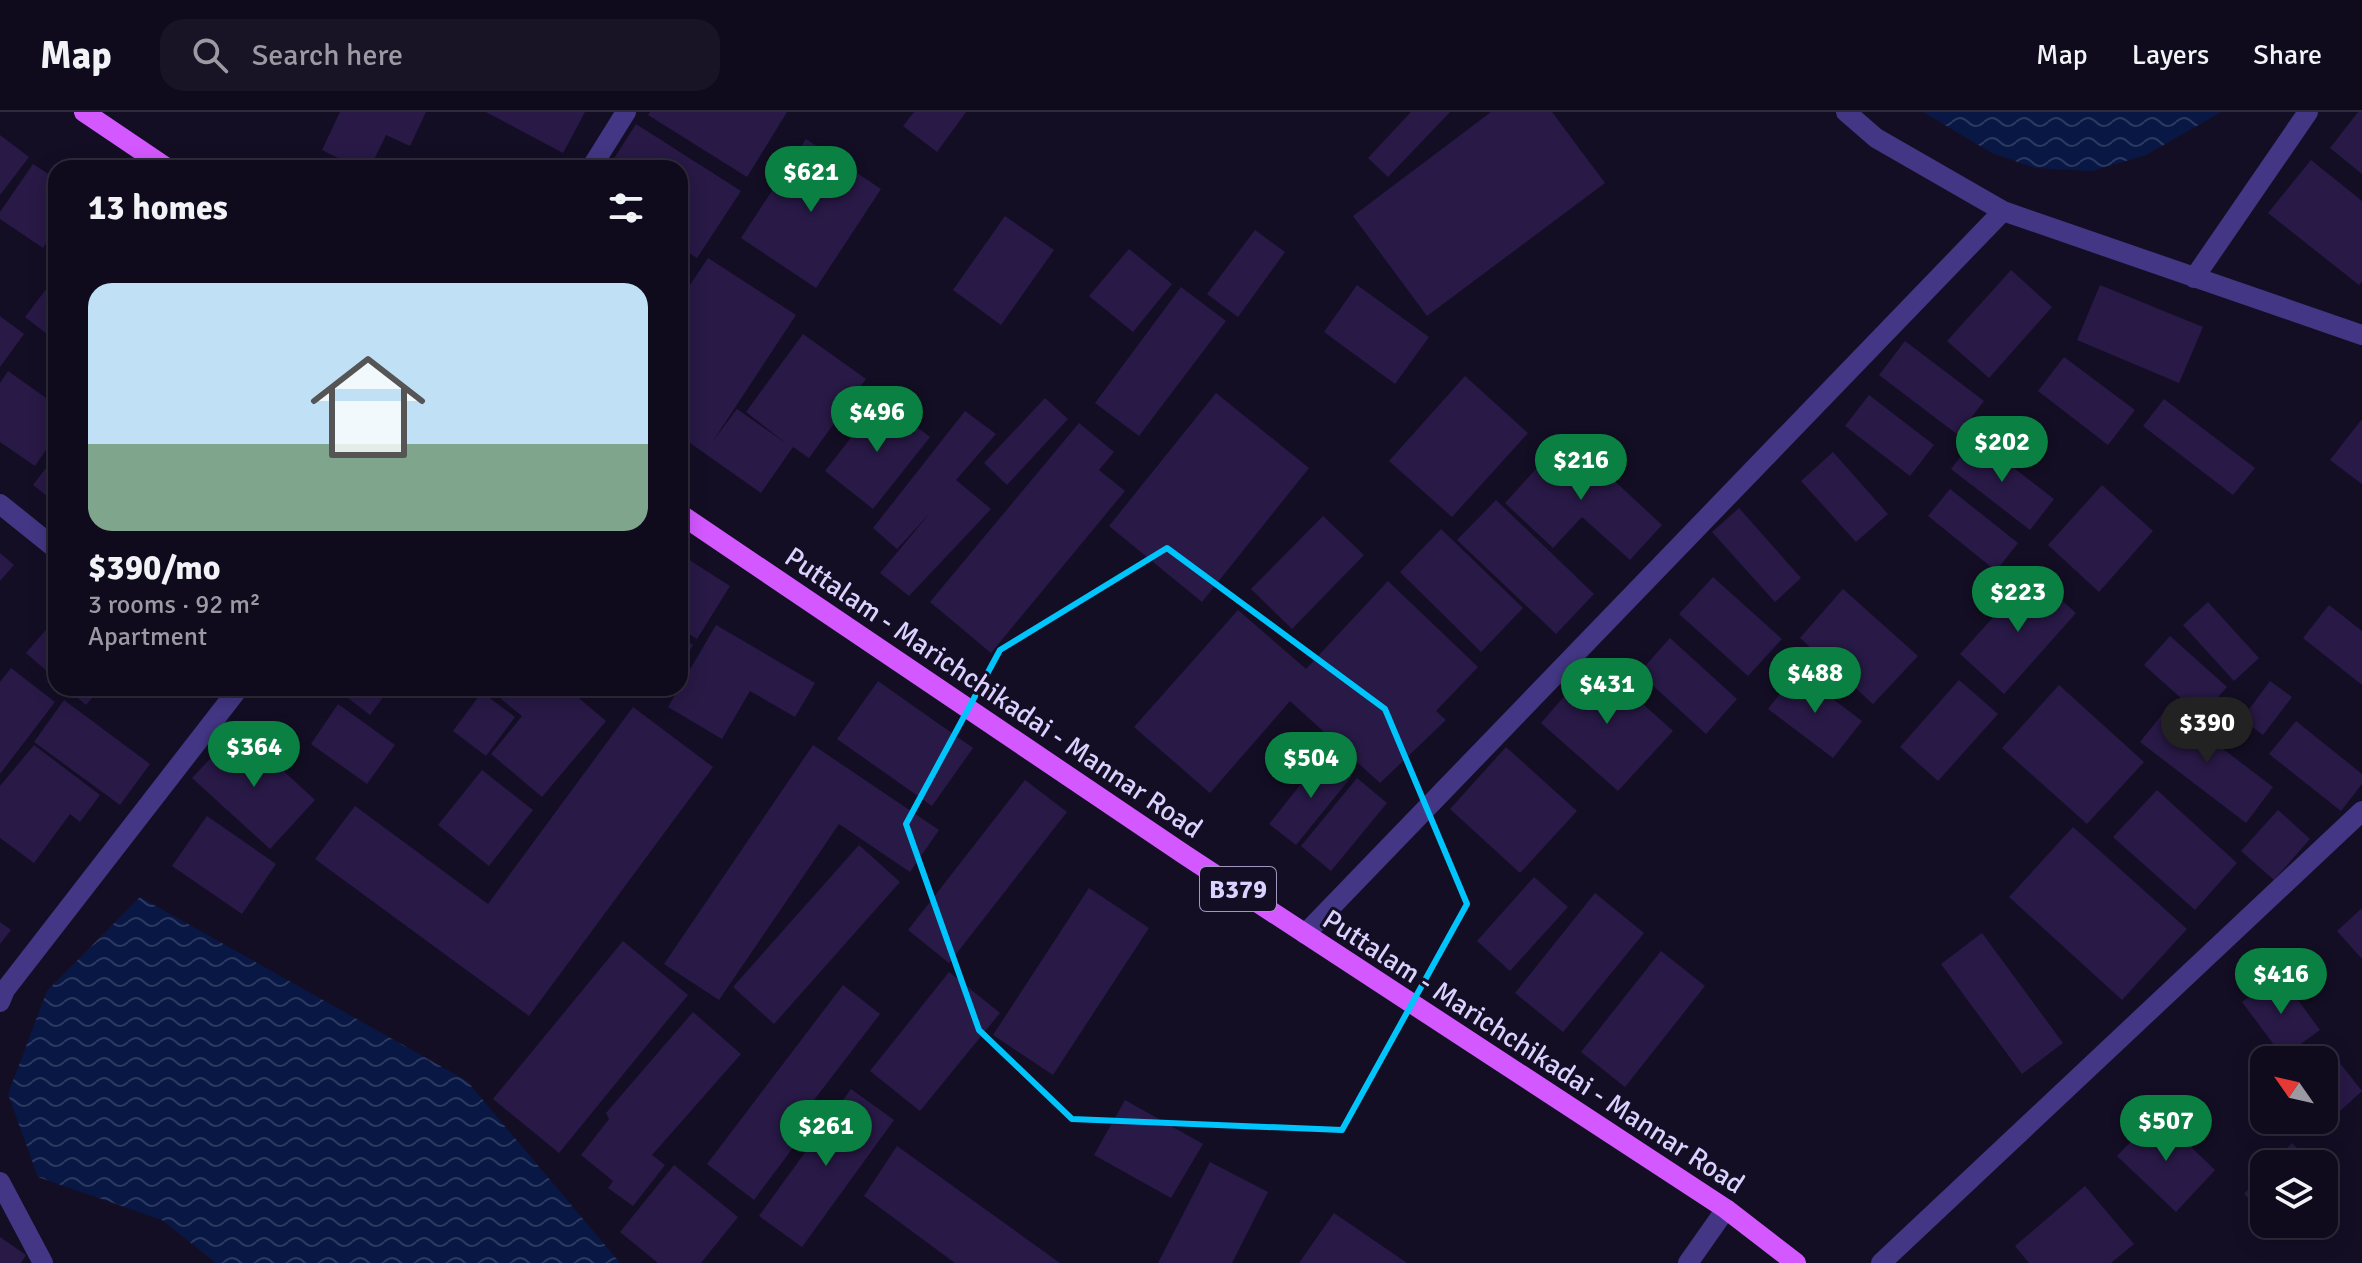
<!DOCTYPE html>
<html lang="en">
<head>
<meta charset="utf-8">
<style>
  :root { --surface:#0f0a1c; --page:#181325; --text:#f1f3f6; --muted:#9b9aa3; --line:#2f2b3b; --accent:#0b8043 }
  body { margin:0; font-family:Signika,sans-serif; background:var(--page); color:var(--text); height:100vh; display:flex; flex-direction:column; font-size:30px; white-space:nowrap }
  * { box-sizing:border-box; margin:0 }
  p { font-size:26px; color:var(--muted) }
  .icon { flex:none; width:44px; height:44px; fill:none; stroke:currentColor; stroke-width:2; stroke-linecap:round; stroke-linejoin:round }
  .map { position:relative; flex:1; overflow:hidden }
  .side { position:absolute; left:48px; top:48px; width:640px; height:536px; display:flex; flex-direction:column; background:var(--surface); border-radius:24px; box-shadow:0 4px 20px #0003,0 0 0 2px var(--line) }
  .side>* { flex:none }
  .needle { width:52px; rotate:304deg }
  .buttons { position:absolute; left:2250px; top:934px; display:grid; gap:16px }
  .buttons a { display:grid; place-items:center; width:88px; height:88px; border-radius:16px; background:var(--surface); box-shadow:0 4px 20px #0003,0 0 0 2px var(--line); font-size:40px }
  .price { position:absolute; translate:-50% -68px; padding:0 18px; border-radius:28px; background:var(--accent); color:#fff; font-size:26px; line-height:52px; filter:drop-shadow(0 2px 4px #0008) }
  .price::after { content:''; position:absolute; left:50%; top:48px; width:24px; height:18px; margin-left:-12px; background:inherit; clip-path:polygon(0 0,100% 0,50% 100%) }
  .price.on { background:#222; color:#fff }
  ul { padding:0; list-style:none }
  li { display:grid; align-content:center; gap:16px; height:424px; padding:0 40px }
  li+li { border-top:2px solid var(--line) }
  li span { display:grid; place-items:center; height:248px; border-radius:24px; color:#555 }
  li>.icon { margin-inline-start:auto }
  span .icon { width:144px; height:144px; fill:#fffc; stroke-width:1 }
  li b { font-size:34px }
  h2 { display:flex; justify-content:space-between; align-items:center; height:96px; padding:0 40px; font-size:34px }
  header { display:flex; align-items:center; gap:48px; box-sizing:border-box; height:112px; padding:0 40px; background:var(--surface); border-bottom:2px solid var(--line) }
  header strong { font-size:38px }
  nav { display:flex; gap:44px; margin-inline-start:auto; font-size:28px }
  .search { width:560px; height:72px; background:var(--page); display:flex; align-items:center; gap:20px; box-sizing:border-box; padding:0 28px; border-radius:24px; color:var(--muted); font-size:30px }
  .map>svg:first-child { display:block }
  .water { fill:url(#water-waves) }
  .building { fill:#281946 }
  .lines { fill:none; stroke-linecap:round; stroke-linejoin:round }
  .minor { stroke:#433785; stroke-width:20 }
  .major { stroke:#d458ff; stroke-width:20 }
  .marked { fill:none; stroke:#00c5fc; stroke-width:6; stroke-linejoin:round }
  .labels { text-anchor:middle; stroke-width:6; stroke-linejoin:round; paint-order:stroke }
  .shield { fill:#140e25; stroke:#a096be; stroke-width:2 }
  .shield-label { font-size:26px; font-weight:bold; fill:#dcd1ff }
  .street-label { font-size:28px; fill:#dcd1ff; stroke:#140e25 }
</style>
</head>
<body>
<header>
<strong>Map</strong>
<div class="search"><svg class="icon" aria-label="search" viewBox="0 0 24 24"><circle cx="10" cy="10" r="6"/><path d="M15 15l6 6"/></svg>Search here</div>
<nav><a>Map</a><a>Layers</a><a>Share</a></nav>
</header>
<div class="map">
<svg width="2362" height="1151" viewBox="0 0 2362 1151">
  <defs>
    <pattern id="water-waves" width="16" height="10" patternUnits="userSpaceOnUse" patternTransform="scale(2)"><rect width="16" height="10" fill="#081743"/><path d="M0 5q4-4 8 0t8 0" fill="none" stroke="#2b385f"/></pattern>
  </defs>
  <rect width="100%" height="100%" fill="#140e25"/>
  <!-- water -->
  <path class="water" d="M1923 0H2221L2146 43 2092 59 2035 56 1992 41Z
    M140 785 467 969 620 1151H216L162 1108 38 1065 8 982 47 879Z"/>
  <!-- building -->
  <path class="building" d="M340 0H426L410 34 386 23 370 56H358L322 38Z
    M486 0H585L563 41Z
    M650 0H787L747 65 648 3Z
    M914 0H966L937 40 903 14Z
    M1411 0H1450L1388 65 1368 46Z
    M1491 0H1552L1605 71 1427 204 1353 104Z
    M2358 0H2362V62L2330 36Z
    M636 12 741 79 697 146 680 135V56H608Z
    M0 23 29 45 0 83Z
    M806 27 881 77 816 176 741 126Z
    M2311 48 2362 89V170L2359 173 2268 101Z
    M33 52 56 67V117L43 136 0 107V100Z
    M1005 104 1054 138 1001 213 953 178Z
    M1255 118 1285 140 1238 205 1207 182Z
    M1129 137 1172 172 1133 220 1089 184Z
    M708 146 796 203 713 329 737 297 787 332 746 300 803 222 866 267 809 346 793 335 761 381 680 324V188Z
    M2011 158 2052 195 1989 266 1947 229Z
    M53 168 56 170V229L25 205Z
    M1357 173 1429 225 1395 272 1324 220Z
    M2100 173 2203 215 2179 271 2077 228Z
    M1181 175 1226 209 1139 324 1095 291Z
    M0 204 24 222 0 255Z
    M1905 229 1984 289 1958 323 1879 263Z
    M2064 245 2135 298 2108 333 2038 279Z
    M8 259 56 293V323L35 354 0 330V271Z
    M1465 264 1528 321 1452 405 1389 349Z
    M1216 281 1309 356 1202 490 1109 414Z
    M1869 283 1934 333 1910 364 1845 314Z
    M1045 286 1068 307 1007 373 984 351Z
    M881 287 930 325 873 397 825 359Z
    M2164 287 2255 356 2233 383 2143 314Z
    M965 299 996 322 956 368 991 397 909 484 880 461 930 401 897 437 873 416Z
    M2362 307V372L2330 348Z
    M1079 311 1114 340 1099 358 1125 379 991 541 930 490Z
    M1566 324 1662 413 1630 448 1582 405 1553 436 1505 391Z
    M1975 326 2054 387 2030 418 1951 357Z
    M1833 340 1888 402 1856 430 1801 369Z
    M56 343V391L33 373Z
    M2102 373 2153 419 2099 480 2048 433Z
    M1950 377 2018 431 1996 459 1928 404Z
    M1496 388 1594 482 1556 522 1457 428Z
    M1739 396 1801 466 1775 490 1712 420Z
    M1323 404 1364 443 1292 517 1251 477Z
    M1441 417 1523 496 1481 540 1400 460Z
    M0 441 14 453 0 469Z
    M680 442 730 474 697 527 680 516Z
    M2032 462 2076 501 2004 582 1960 542Z
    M1713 465 1782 527 1748 564 1679 502Z
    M1388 469 1478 555 1436 599 1446 608 1380 671 1290 589 1210 681 1134 615 1238 498 1306 557Z
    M1843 477 1918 544 1873 592 1800 526Z
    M2208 490 2259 546 2234 569 2183 513Z
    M2329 493 2362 519V573L2303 526Z
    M56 506V567L26 541Z
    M716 513 815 571 795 605 750 579 722 627 668 595Z
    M2170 524 2227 575 2201 604 2144 553Z
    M680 525 693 533 680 555Z
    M1670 526 1737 587 1706 622 1639 561Z
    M1595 549 1673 619 1618 679 1541 611Z
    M11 556 55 590 0 662V570Z
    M1797 560 1862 609 1833 646 1768 597Z
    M1959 568 1998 602 1938 669 1900 635Z
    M878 569 973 636 932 694 837 627Z
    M2270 569 2292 585 2263 623 2242 607Z
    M2059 573 2144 650 2087 712 2002 636Z
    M66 576H101L86 593Z
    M335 576H390L370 603Z
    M510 576H567L606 609 542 685 491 642 522 604 501 587Z
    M645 576H666L660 586Z
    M482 580 515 605 486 644 453 619Z
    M64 588 150 652 120 693 34 630Z
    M338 592 395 633 367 672 311 632Z
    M633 595 713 655 529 904 315 747 355 694 488 792Z
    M2168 595 2273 675 2246 711 2140 630Z
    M2296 609 2362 662V672L2341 699 2269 642Z
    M238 617 315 688 270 737 192 666Z
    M34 633 100 683 80 710 70 702 34 751 0 726V674Z
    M813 633 939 718 910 760 839 712 719 888 664 852Z
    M1506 635 1577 699 1520 761 1450 697Z
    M1325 642 1352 664 1296 733 1269 712Z
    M482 658 533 698 489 754 438 713Z
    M1357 666 1387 691 1331 759 1301 734Z
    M1025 668 1067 700 949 851 908 818Z
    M2157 678 2237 751 2195 798 2113 725Z
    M2278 698 2310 727 2274 768 2241 739Z
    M207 704 276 752 242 802 172 754Z
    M2073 715 2187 817 2122 888 2009 785Z
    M859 733 900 770 774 912 733 875Z
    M1534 765 1568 795 1510 859 1477 829Z
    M1089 776 1149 816 1053 963 993 923Z
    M1595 781 1644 821 1563 920 1515 881Z
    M2362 796V847L2337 819Z
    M0 810 11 818 0 832Z
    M1982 821 2063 931 2022 962 1941 852Z
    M623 829 688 883 559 1041 493 987Z
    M1661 839 1705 874 1625 975 1581 940Z
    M949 860 1000 901 920 999 870 959Z
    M2279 862 2320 918 2283 945 2242 890Z
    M843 873 880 902 811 992 818 1002 754 1088 707 1052Z
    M693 900 741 942 652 1043 665 1053 633 1094 608 1076 613 1069 581 1043 609 1007 606 1001Z
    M2335 945 2362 979 2328 1010 2324 1006V955Z
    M851 977 894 1008 802 1135 759 1104Z
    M1125 988 1203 1032 1171 1086 1094 1043Z
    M2157 1002 2215 1058 2176 1100 2117 1044Z
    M2292 1031 2313 1052H2272Z
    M897 1034 1060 1151H955L864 1084Z
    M1210 1050 1268 1080 1232 1151H1158Z
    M674 1053 738 1105 701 1151H658L620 1120Z
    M2264 1060V1101L2244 1082Z
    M2085 1074 2134 1132 2111 1151H2029L2015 1134Z
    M1334 1101 1407 1151H1299Z
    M0 1125 26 1143 21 1151H0Z"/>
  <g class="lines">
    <!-- minor -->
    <path class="minor" d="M1846 0 1876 26 2003 99 2362 223
      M591 56 626 0
      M2194 166 2308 0
      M0 392 56 437
      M1305 822 2003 99
      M0 890 5 878 239 576
      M0 1070 43 1151
      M1688 1151 1726 1097
      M1881 1151 2362 699"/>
    <!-- major -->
    <path class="major" d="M84 0 167 56
      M680 402 1185 743 1726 1097 1796 1151"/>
  </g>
  <!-- marked area -->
  <path class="marked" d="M1167 436 1385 597 1467 792 1342 1018 1072 1007 979 918 906 712 1000 538Z"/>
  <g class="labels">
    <!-- shield labels -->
    <rect class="shield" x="1200" y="755" width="76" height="44" rx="6"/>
    <g class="shield-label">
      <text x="1238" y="786">B379</text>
    </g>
    <!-- street labels -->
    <g class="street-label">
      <text transform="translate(994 580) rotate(34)" y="10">Puttalam - Marichchikadai - Mannar Road</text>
      <text transform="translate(1534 939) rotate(33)" y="10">Puttalam - Marichchikadai - Mannar Road</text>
    </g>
  </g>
</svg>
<div class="buttons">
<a><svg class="needle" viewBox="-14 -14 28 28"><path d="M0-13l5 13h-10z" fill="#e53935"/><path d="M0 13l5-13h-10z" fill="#9b9aa3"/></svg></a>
<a><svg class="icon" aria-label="layers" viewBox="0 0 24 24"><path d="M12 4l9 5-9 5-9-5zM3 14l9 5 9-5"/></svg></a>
</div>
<b class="price" style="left:811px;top:102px">$621</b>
<b class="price" style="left:877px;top:342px">$496</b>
<b class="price" style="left:2002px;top:372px">$202</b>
<b class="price" style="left:1581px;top:390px">$216</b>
<b class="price" style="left:2018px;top:522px">$223</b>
<b class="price" style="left:1815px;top:603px">$488</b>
<b class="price" style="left:1607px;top:614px">$431</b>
<b class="price on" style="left:2207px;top:653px">$390</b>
<b class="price" style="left:254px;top:677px">$364</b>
<b class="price" style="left:1311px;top:688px">$504</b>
<b class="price" style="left:2281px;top:904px">$416</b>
<b class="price" style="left:2166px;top:1051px">$507</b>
<b class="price" style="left:826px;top:1056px">$261</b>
<section class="side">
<h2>13 homes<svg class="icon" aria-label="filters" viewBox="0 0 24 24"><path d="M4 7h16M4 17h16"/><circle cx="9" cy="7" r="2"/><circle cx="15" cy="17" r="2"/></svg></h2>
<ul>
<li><span style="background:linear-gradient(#bfe0f5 65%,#7fa58c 0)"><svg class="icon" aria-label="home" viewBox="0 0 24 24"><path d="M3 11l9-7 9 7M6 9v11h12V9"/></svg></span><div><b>$390/mo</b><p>3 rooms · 92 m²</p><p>Apartment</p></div></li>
</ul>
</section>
</div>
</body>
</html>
